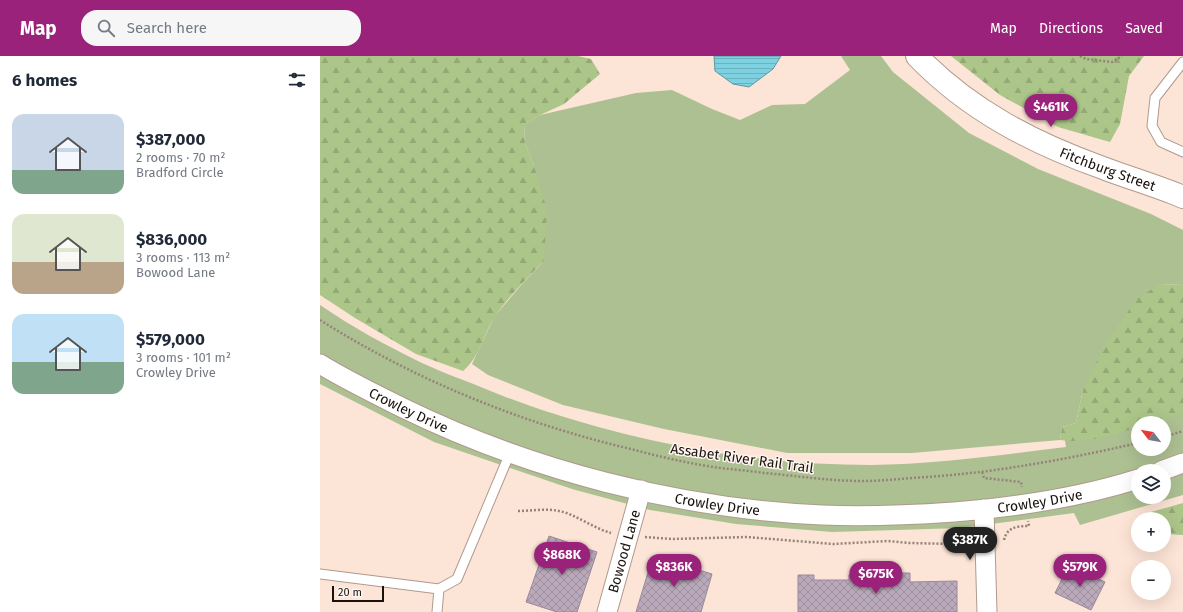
<!DOCTYPE html>
<html lang="en">
<head>
<meta charset="utf-8">
<style>
  :root { --surface:#fff; --page:#f6f6f7; --text:#1f2937; --muted:#747a83; --accent:#9b227b }
  body { margin:0; font-family:"Fira Sans",sans-serif; background:var(--page); color:var(--text); height:100vh; display:flex; flex-direction:column; font-size:15px; white-space:nowrap }
  * { box-sizing:border-box; margin:0 }
  p { font-size:13px; color:var(--muted) }
  .icon { flex:none; width:22px; height:22px; fill:none; stroke:currentColor; stroke-width:2; stroke-linecap:round; stroke-linejoin:round }
  .map { position:relative; flex:1; overflow:hidden }
  .panel { display:flex; flex-direction:column; background:var(--surface); width:320px }
  .panel>* { flex:none }
  .needle { width:26px; rotate:301deg }
  .buttons { position:absolute; left:811px; top:360px; display:grid; gap:8px }
  .buttons a { display:grid; place-items:center; width:40px; height:40px; border-radius:50%; background:var(--surface); box-shadow:0 4px 16px #0002; font-size:20px }
  .scale { position:absolute; left:12px; bottom:10px; width:52px; box-sizing:border-box; padding-left:4px; border:2px solid #19110c; border-top:0; font-size:11px; line-height:14px; white-space:nowrap; color:#19110c; -webkit-text-stroke:3px #fef4ef; paint-order:stroke }
  .price { position:absolute; translate:-50% -34px; padding:0 9px; border-radius:14px; background:var(--accent); color:#fff; font-size:13px; line-height:26px; filter:drop-shadow(0 1px 2px #0008) }
  .price::after { content:''; position:absolute; left:50%; top:24px; width:12px; height:9px; margin-left:-6px; background:inherit; clip-path:polygon(0 0,100% 0,50% 100%) }
  .price.active { background:#222; color:#fff }
  ul { padding:0; list-style:none }
  li { display:flex; align-items:center; gap:12px; height:100px; padding:0 12px }
  li span { display:grid; place-items:center; flex:none; width:112px; height:80px; border-radius:12px; color:#555 }
  li>.icon { margin-inline-start:auto }
  span .icon { width:48px; height:48px; fill:#fffc; stroke-width:1 }
  li b { font-size:17px }
  h2 { display:flex; justify-content:space-between; align-items:center; height:48px; padding:0 12px; font-size:17px }
  header { display:flex; align-items:center; gap:24px; box-sizing:border-box; height:56px; padding:0 20px; background:var(--accent); color:#fff }
  header strong { font-size:19px }
  nav { display:flex; gap:22px; margin-inline-start:auto; font-size:14px }
  .search { width:280px; height:36px; background:var(--page); display:flex; align-items:center; gap:10px; box-sizing:border-box; padding:0 14px; border-radius:16px; color:var(--muted); font-size:15px }
  main { display:flex; flex:1; min-height:0 }
  .map>svg:first-child { display:block }
  .green { fill:#adc092; fill-rule:evenodd }
  .forest { fill:url(#forest-firs) }
  .water { fill:url(#water-rules); stroke:#5f97a1 }
  .building { fill:url(#building-cross-hatch); stroke:#9a899b }
  .lines { fill:none; stroke-linecap:round; stroke-linejoin:round }
  .service-casing { stroke:#b09a8d; stroke-width:11 }
  .minor-casing { stroke:#b09a8d; stroke-width:21 }
  .tertiary-casing { stroke:#b09a8d; stroke-width:24 }
  .path { stroke:#948379; stroke-width:2.5; stroke-dasharray:2 2; stroke-linecap:butt }
  .service { stroke:#fff; stroke-width:9 }
  .minor { stroke:#fff; stroke-width:19 }
  .tertiary { stroke:#fff; stroke-width:22 }
  .labels { text-anchor:middle; stroke-width:3; stroke-linejoin:round; paint-order:stroke }
  .street-label { font-size:14px; fill:#19110c; stroke:#fef4ef }
</style>
</head>
<body>
<header>
<strong>Map</strong>
<div class="search"><svg class="icon" aria-label="search" viewBox="0 0 24 24"><circle cx="10" cy="10" r="6"/><path d="M15 15l6 6"/></svg>Search here</div>
<nav><a>Map</a><a>Directions</a><a>Saved</a></nav>
</header>
<main>
<section class="panel">
<h2>6 homes<svg class="icon" aria-label="filters" viewBox="0 0 24 24"><path d="M4 7h16M4 17h16"/><circle cx="9" cy="7" r="2"/><circle cx="15" cy="17" r="2"/></svg></h2>
<ul>
<li><span style="background:linear-gradient(#c9d6e8 70%,#7fa58c 0)"><svg class="icon" aria-label="home" viewBox="0 0 24 24"><path d="M3 11l9-7 9 7M6 9v11h12V9"/></svg></span><div><b>$387,000</b><p>2 rooms · 70 m²</p><p>Bradford Circle</p></div></li>
<li><span style="background:linear-gradient(#dfe7d0 60%,#b9a48a 0)"><svg class="icon" aria-label="home" viewBox="0 0 24 24"><path d="M3 11l9-7 9 7M6 9v11h12V9"/></svg></span><div><b>$836,000</b><p>3 rooms · 113 m²</p><p>Bowood Lane</p></div></li>
<li><span style="background:linear-gradient(#bfe0f5 60%,#7fa58c 0)"><svg class="icon" aria-label="home" viewBox="0 0 24 24"><path d="M3 11l9-7 9 7M6 9v11h12V9"/></svg></span><div><b>$579,000</b><p>3 rooms · 101 m²</p><p>Crowley Drive</p></div></li>
</ul>
</section>
<div class="map">
<svg width="863" height="556" viewBox="0 0 863 556">
  <defs>
    <pattern id="forest-firs" width="22" height="20" patternUnits="userSpaceOnUse"><rect width="22" height="20" fill="#acc589"/><path d="M5 1l3.5 6h-7zM16 11l3.5 6h-7z" fill="#93a875"/></pattern>
    <pattern id="water-rules" width="6" height="5" patternUnits="userSpaceOnUse"><rect width="6" height="5" fill="#7dd1e1"/><path d="M0 2.5h6" fill="none" stroke="#6bb2c0"/></pattern>
    <pattern id="building-cross-hatch" width="8" height="8" patternUnits="userSpaceOnUse"><rect width="8" height="8" fill="#baa9bb"/><path d="M0 0l8 8M0 8l8-8" fill="none" stroke="#9f90a0"/></pattern>
  </defs>
  <rect width="100%" height="100%" fill="#fce4d6"/>
  <!-- green -->
  <path class="green" d="M521 0H561L573 16 649 77 718 113 831 158 863 174V229L840 228 763 334 756 367 742 371 740 384 592 397H467L344 373 243 349 168 319 152 308 174 261 202 228 224 205 214 110 205 87 204 69 220 59 316 37 352 34 392 53 420 64 452 49 485 48 530 14Z
    M0 249C32 271 67 290 102 307 119 315 138 322 156 329 178 338 200 347 222 354 328 389 440 409 551 409 617 408 681 399 746 391L744 379 863 348V439L760 469 754 457 641 472 512 476 416 468 330 454 252 433 114 386 0 328ZM818 367H844V393H818ZM818 415H844V441H818Z"/>
  <!-- forest -->
  <path class="forest" d="M0 0H258L271 3 280 18 244 48 220 59 204 69 205 87 214 110 227 154 224 205C207 222 187 242 174 262 163 279 160 301 143 315L96 298 35 262 0 239Z
    M631 0H824L809 20 800 68 790 86 738 71 680 39Z
    M840 228 863 229V357L832 367H818V371C793 379 767 388 740 384L742 371 756 367 763 334 787 285 817 243Z
    M863 447V479L844 478V463H828L824 458Z"/>
  <!-- water -->
  <path class="water" d="M394 0H461L453 13 429 31 413 28 395 15Z"/>
  <!-- building -->
  <path class="building" d="M229 480 277 496 257 556H237L206 546Z
    M333 500 392 518 381 556H316Z
    M749 509 785 526 771 554 735 537Z
    M564 517H590V526L637 525V556H478V519H494V524H529V519L564 518Z"/>
  <g class="lines">
    <!-- service casing -->
    <g class="service-casing">
      <path id="service" d="M863 6 835 42 832 70 841 86 863 96
        M0 518 119 533 137 523 190 397
        M117 556 119 533"/>
    </g>
    <!-- minor casing -->
    <g class="minor-casing">
      <g id="minor">
        <path id="s1" d="M0 308C26 324 55 338 83 352 210 414 359 453 502 459 546 461 590 459 634 456 696 451 758 442 818 423"/>
        <path d="M841 415 863 407"/>
        <path d="M664 453 667 556"/>
        <path id="s2" d="M287 556 321 434"/>
      </g>
    </g>
    <!-- tertiary casing -->
    <g class="tertiary-casing">
      <g id="tertiary">
        <path id="s3" d="M597 0C649 54 713 87 783 112 809 122 837 130 863 141"/>
      </g>
    </g>
    <!-- path -->
    <path class="path" d="M760 0 766 3 792 6 802 0
      M0 264C97 325 203 368 315 394 337 400 359 405 381 409 403 413 424 414 445 417 478 420 510 425 543 425 565 425 586 422 607 421 679 416 748 403 818 387
      M844 381 863 375
      M662 416 664 422 701 426 702 431
      M198 455C212 455 226 452 239 455 255 458 273 472 291 477
      M325 481 352 483 427 481 513 488 568 485 589 487 633 488 648 490
      M684 484C687 471 697 470 709 470L708 465"/>
    <!-- service -->
    <use href="#service" class="service"/>
    <!-- minor -->
    <use href="#minor" class="minor"/>
    <!-- tertiary -->
    <use href="#tertiary" class="tertiary"/>
  </g>
  <g class="labels">
    <!-- street labels -->
    <g class="street-label">
      <text dy="5" stroke="none"><textPath href="#s3" startOffset="224">Fitchburg Street</textPath></text>
      <text dy="5" stroke="none"><textPath href="#s1" startOffset="100">Crowley Drive</textPath></text>
      <text transform="translate(422 402) rotate(8)" y="5">Assabet River Rail Trail</text>
      <text dy="5" stroke="none"><textPath href="#s1" startOffset="748">Crowley Drive</textPath></text>
      <text dy="5" stroke="none"><textPath href="#s1" startOffset="424">Crowley Drive</textPath></text>
      <text dy="5" stroke="none"><textPath href="#s2" startOffset="63">Bowood Lane</textPath></text>
    </g>
  </g>
</svg>
<div class="buttons">
<a><svg class="needle" viewBox="-14 -14 28 28"><path d="M0-13l5 13h-10z" fill="#e53935"/><path d="M0 13l5-13h-10z" fill="#747a83"/></svg></a>
<a><svg class="icon" aria-label="layers" viewBox="0 0 24 24"><path d="M12 4l9 5-9 5-9-5zM3 14l9 5 9-5"/></svg></a>
<a>+</a>
<a>−</a>
</div>
<div class="scale">20 m</div>
<b class="price" style="left:731px;top:72px">$461K</b>
<b class="price active" style="left:650px;top:505px">$387K</b>
<b class="price" style="left:242px;top:520px">$868K</b>
<b class="price" style="left:354px;top:532px">$836K</b>
<b class="price" style="left:760px;top:532px">$579K</b>
<b class="price" style="left:556px;top:539px">$675K</b>
</div>
</main>
</body>
</html>
